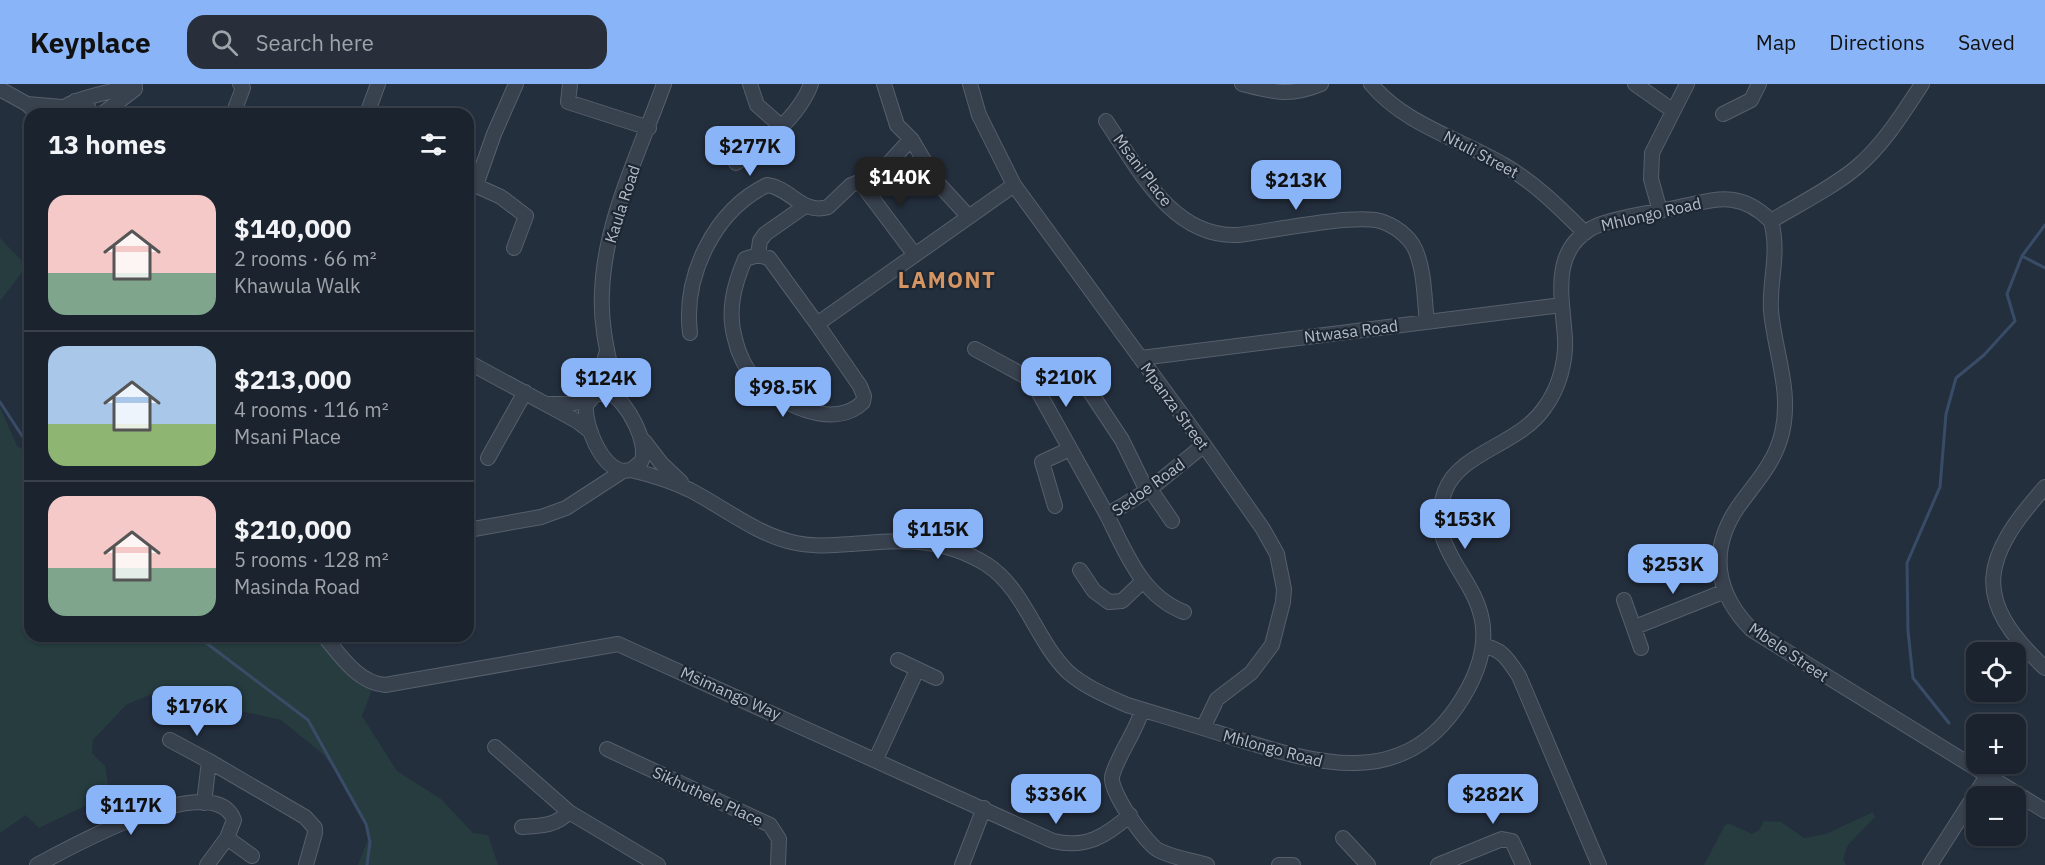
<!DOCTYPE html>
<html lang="en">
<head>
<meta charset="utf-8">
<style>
  :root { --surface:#1b232e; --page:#282f3a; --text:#f1f3f6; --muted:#a0a4aa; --line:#39404a; --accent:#8ab4f8 }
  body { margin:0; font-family:"IBM Plex Sans",sans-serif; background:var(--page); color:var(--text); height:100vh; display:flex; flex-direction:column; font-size:22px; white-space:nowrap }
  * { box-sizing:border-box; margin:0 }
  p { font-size:20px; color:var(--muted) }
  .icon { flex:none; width:33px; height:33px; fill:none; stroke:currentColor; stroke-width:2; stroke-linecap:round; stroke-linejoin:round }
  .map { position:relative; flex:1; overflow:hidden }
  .panel { position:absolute; left:24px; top:24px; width:450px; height:534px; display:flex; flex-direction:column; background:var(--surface); border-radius:18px; box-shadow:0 2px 4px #0004,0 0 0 2px var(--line) }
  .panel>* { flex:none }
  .controls { position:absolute; left:1966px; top:558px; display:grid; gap:12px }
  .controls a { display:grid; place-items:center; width:60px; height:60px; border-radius:12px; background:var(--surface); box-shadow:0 2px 4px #0004,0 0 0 2px var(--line); font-size:30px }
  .price { position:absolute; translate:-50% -51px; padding:0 14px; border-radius:12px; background:var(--accent); color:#111; font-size:20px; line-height:39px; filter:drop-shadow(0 2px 3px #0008) }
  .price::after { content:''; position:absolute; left:50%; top:36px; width:18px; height:14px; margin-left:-9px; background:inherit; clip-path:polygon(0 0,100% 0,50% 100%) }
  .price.on { background:#222; color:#fff }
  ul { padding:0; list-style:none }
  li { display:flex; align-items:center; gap:18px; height:150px; padding:0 24px }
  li+li { border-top:2px solid var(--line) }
  li span { display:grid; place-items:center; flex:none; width:168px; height:120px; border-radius:18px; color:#555 }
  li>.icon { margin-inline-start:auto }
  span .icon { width:72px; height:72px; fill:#fffc; stroke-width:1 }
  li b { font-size:26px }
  h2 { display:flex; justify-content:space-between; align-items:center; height:72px; padding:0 24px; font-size:26px }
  header { display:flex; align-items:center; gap:36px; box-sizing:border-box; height:84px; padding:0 30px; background:var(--accent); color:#111 }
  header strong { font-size:28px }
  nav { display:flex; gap:33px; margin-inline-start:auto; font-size:21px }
  .search { width:420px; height:54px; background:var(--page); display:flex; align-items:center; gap:15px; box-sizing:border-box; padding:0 21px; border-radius:18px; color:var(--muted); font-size:22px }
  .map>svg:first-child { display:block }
  .green { fill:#263c3f }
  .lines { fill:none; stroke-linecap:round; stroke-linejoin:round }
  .stream { stroke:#394c67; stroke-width:3 }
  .minor-casing { stroke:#565f6c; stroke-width:16 }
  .minor { stroke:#38414e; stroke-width:14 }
  .labels { text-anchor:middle; stroke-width:4.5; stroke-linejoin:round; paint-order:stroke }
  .street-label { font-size:16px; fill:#b4bcc9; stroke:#1d2633 }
  .district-label { font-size:22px; font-weight:bold; letter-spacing:1.5px; fill:#d59563; stroke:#1d2633 }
</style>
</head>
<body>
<header>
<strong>Keyplace</strong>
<div class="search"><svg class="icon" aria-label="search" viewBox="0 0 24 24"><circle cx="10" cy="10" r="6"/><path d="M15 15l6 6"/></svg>Search here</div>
<nav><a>Map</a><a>Directions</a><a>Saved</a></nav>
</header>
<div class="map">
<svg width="2045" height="781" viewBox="0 0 2045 781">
  <rect width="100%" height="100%" fill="#242f3e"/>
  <!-- green -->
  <path class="green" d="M0 154 27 182 0 217Z
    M0 323 17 362 30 369V552H324L374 600 362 632 397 687 441 715 473 749 488 751 498 781H358L368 755 366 740 347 704 324 671 281 636 217 622 166 604 126 621 93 656 92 669 105 682 110 710 39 744 26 731 0 749Z
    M1873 728 1875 733 1848 761 1843 775 1846 781H1704L1725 741 1730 740 1752 750 1759 746 1764 737 1781 738 1804 754 1826 750Z"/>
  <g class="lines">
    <!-- stream -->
    <path class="stream" d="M2022 172 2045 184
      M0 318 30 364
      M197 552 308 636 366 740 370 758 367 781
      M1949 639 1913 594 1908 547 1907 479 1940 403 1946 330 1956 294 1984 271 2015 237 2007 210 2022 172 2045 141"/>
    <!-- minor casing -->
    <g class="minor-casing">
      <path id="minor" d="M570 0 568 18 649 44
        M750 0 757 21 781 42
        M884 0 897 41 912 56 936 97 968 132
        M970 0 979 31 1014 101 1204 361 1263 445 1277 470 1284 505 1283 518 1272 561 1251 589 1217 615 1203 644
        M1242 0C1274 8 1289 13 1321 0
        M1371 0C1404 40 1460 55 1504 81 1535 99 1560 124 1585 149
        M1635 0 1672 26
        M0 5 27 20 38 30
        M75 17 87 22 92 30
        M27 20 62 23
        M58 30C67 13 115 9 135 0
        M102 30 135 5
        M233 30 243 4 240 0
        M367 30 378 0
        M1723 30 1751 16 1759 0
        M1106 37C1138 84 1172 154 1238 151 1272 147 1350 130 1380 137 1394 141 1409 152 1415 165 1425 187 1424 214 1427 238
        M736 79C764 60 799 33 811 0
        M468 98 501 113 526 132 514 164
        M860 98 915 171
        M476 101 494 50 516 0
        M1660 127 1651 95 1652 69 1687 0
        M1771 137C1780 170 1769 196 1771 227 1775 269 1792 307 1782 349 1775 379 1755 399 1738 423 1708 467 1716 510 1752 546L2045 727
        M1771 137C1799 120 1832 104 1857 83 1884 60 1903 29 1922 0
        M758 171 760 157 765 150 805 122
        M817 240 860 302 864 312 863 318C834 347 779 319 756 296 746 286 738 269 735 255 727 227 734 201 745 175L758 171 769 174 817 240 1014 101
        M690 249C683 192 714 127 767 101 791 104 802 131 828 123L851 101 878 91 911 55
        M975 265 1023 291 1034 300 1107 431
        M1141 274 1562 221
        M468 278 577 337 591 348
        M1034 300 1059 286 1079 291 1122 356 1147 407
        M595 310 606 270
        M617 313C610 278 600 245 602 209 604 137 640 67 664 0
        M547 320H570L589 316
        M644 357 661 379 681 398
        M488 374 525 308
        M631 386C652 391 671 397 690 406 725 424 757 451 796 459 814 463 832 461 850 460 901 456 940 452 986 480 1025 505 1036 557 1068 588 1085 603 1107 612 1127 621 1163 632 1198 642 1234 654 1313 678 1398 707 1456 624 1474 598 1488 568 1482 536 1473 488 1424 463 1445 407 1459 368 1520 361 1545 323 1559 304 1566 278 1565 255 1563 216 1549 168 1592 144 1611 134 1656 128 1679 123 1717 115 1740 106 1771 137
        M2045 403C1981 475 1971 515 2045 584
        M1150 405 1172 437
        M1055 422 1042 378 1070 365
        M468 446 541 433 566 424 623 387 631 386 641 378C650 361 627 317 611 310H595L586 321C584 341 601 383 623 387
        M1080 486 1094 507 1109 518 1122 517 1143 497
        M1624 516 1641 564
        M1184 528C1142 512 1126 469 1107 431L1150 405 1204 361
        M1635 543 1723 508
        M324 552C340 571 358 599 385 601L618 560 1053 757C1086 765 1106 752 1130 731
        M1483 562C1502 564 1509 577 1519 592L1599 781
        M898 576 936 594
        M1142 626C1136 648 1116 674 1112 693 1110 708 1145 758 1158 766 1173 774 1191 776 1207 781
        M170 656 209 677
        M495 663 569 728 658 781
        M607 665 770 741 779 755 778 781
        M876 675 917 586
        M204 719 209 677 305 733 315 744V749L306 781
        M522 743C540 742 556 742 569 728
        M227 754 252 772
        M1343 754 1368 781
        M37 781C67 765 214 682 234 736L227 754 207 781
        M962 781 984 724
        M1279 781H1293
        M1438 781 1502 755 1512 757 1523 781
        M1930 781 1987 692"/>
    </g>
    <!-- minor -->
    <use href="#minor" class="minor"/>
  </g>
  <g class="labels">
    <!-- street labels -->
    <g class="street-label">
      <text transform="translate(1481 70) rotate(28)" y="6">Ntuli Street</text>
      <text transform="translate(1143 86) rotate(53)" y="6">Msani Place</text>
      <text transform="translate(622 120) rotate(-72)" y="6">Kaula Road</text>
      <text transform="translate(1651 130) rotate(-13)" y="6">Mhlongo Road</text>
      <text transform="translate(1351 247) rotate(-7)" y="6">Ntwasa Road</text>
      <text transform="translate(1175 322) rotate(54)" y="6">Mpanza Street</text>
      <text transform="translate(1148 403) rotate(-36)" y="6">Sedoe Road</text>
      <text transform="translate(1789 568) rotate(34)" y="6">Mbele Street</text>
      <text transform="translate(731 609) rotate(24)" y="6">Msimango Way</text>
      <text transform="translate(1273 664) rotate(15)" y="6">Mhlongo Road</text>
      <text transform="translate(708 712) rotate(25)" y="6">Sikhuthele Place</text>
    </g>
    <!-- district labels -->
    <g class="district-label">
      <text x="947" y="204">LAMONT</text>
    </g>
  </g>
</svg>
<div class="controls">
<a><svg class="icon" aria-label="locate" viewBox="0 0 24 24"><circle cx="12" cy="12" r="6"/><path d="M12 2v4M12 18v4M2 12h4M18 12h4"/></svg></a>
<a>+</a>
<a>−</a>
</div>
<b class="price" style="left:750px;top:93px">$277K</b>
<b class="price on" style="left:900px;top:124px">$140K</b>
<b class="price" style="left:1296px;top:127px">$213K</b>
<b class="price" style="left:1066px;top:324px">$210K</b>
<b class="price" style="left:606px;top:325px">$124K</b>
<b class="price" style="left:783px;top:334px">$98.5K</b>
<b class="price" style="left:1465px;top:466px">$153K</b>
<b class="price" style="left:938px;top:476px">$115K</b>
<b class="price" style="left:1673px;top:511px">$253K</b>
<b class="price" style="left:197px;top:653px">$176K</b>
<b class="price" style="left:1056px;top:741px">$336K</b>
<b class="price" style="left:1493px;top:741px">$282K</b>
<b class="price" style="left:131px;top:752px">$117K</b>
<section class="panel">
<h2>13 homes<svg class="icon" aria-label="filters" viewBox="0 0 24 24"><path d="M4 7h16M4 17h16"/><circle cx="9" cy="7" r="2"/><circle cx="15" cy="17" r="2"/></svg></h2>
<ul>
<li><span style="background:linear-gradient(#f6c9c9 65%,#7fa58c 0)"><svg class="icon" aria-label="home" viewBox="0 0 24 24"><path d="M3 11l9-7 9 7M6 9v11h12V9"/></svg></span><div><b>$140,000</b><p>2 rooms · 66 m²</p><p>Khawula Walk</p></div></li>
<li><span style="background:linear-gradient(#a9c7e8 65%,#8fb573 0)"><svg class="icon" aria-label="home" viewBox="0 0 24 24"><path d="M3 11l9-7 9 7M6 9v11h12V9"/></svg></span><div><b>$213,000</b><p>4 rooms · 116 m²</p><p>Msani Place</p></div></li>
<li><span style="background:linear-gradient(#f6c9c9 60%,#7fa58c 0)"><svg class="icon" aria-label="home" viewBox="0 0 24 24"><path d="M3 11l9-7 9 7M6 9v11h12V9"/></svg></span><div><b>$210,000</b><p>5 rooms · 128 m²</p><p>Masinda Road</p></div></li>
</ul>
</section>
</div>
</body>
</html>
